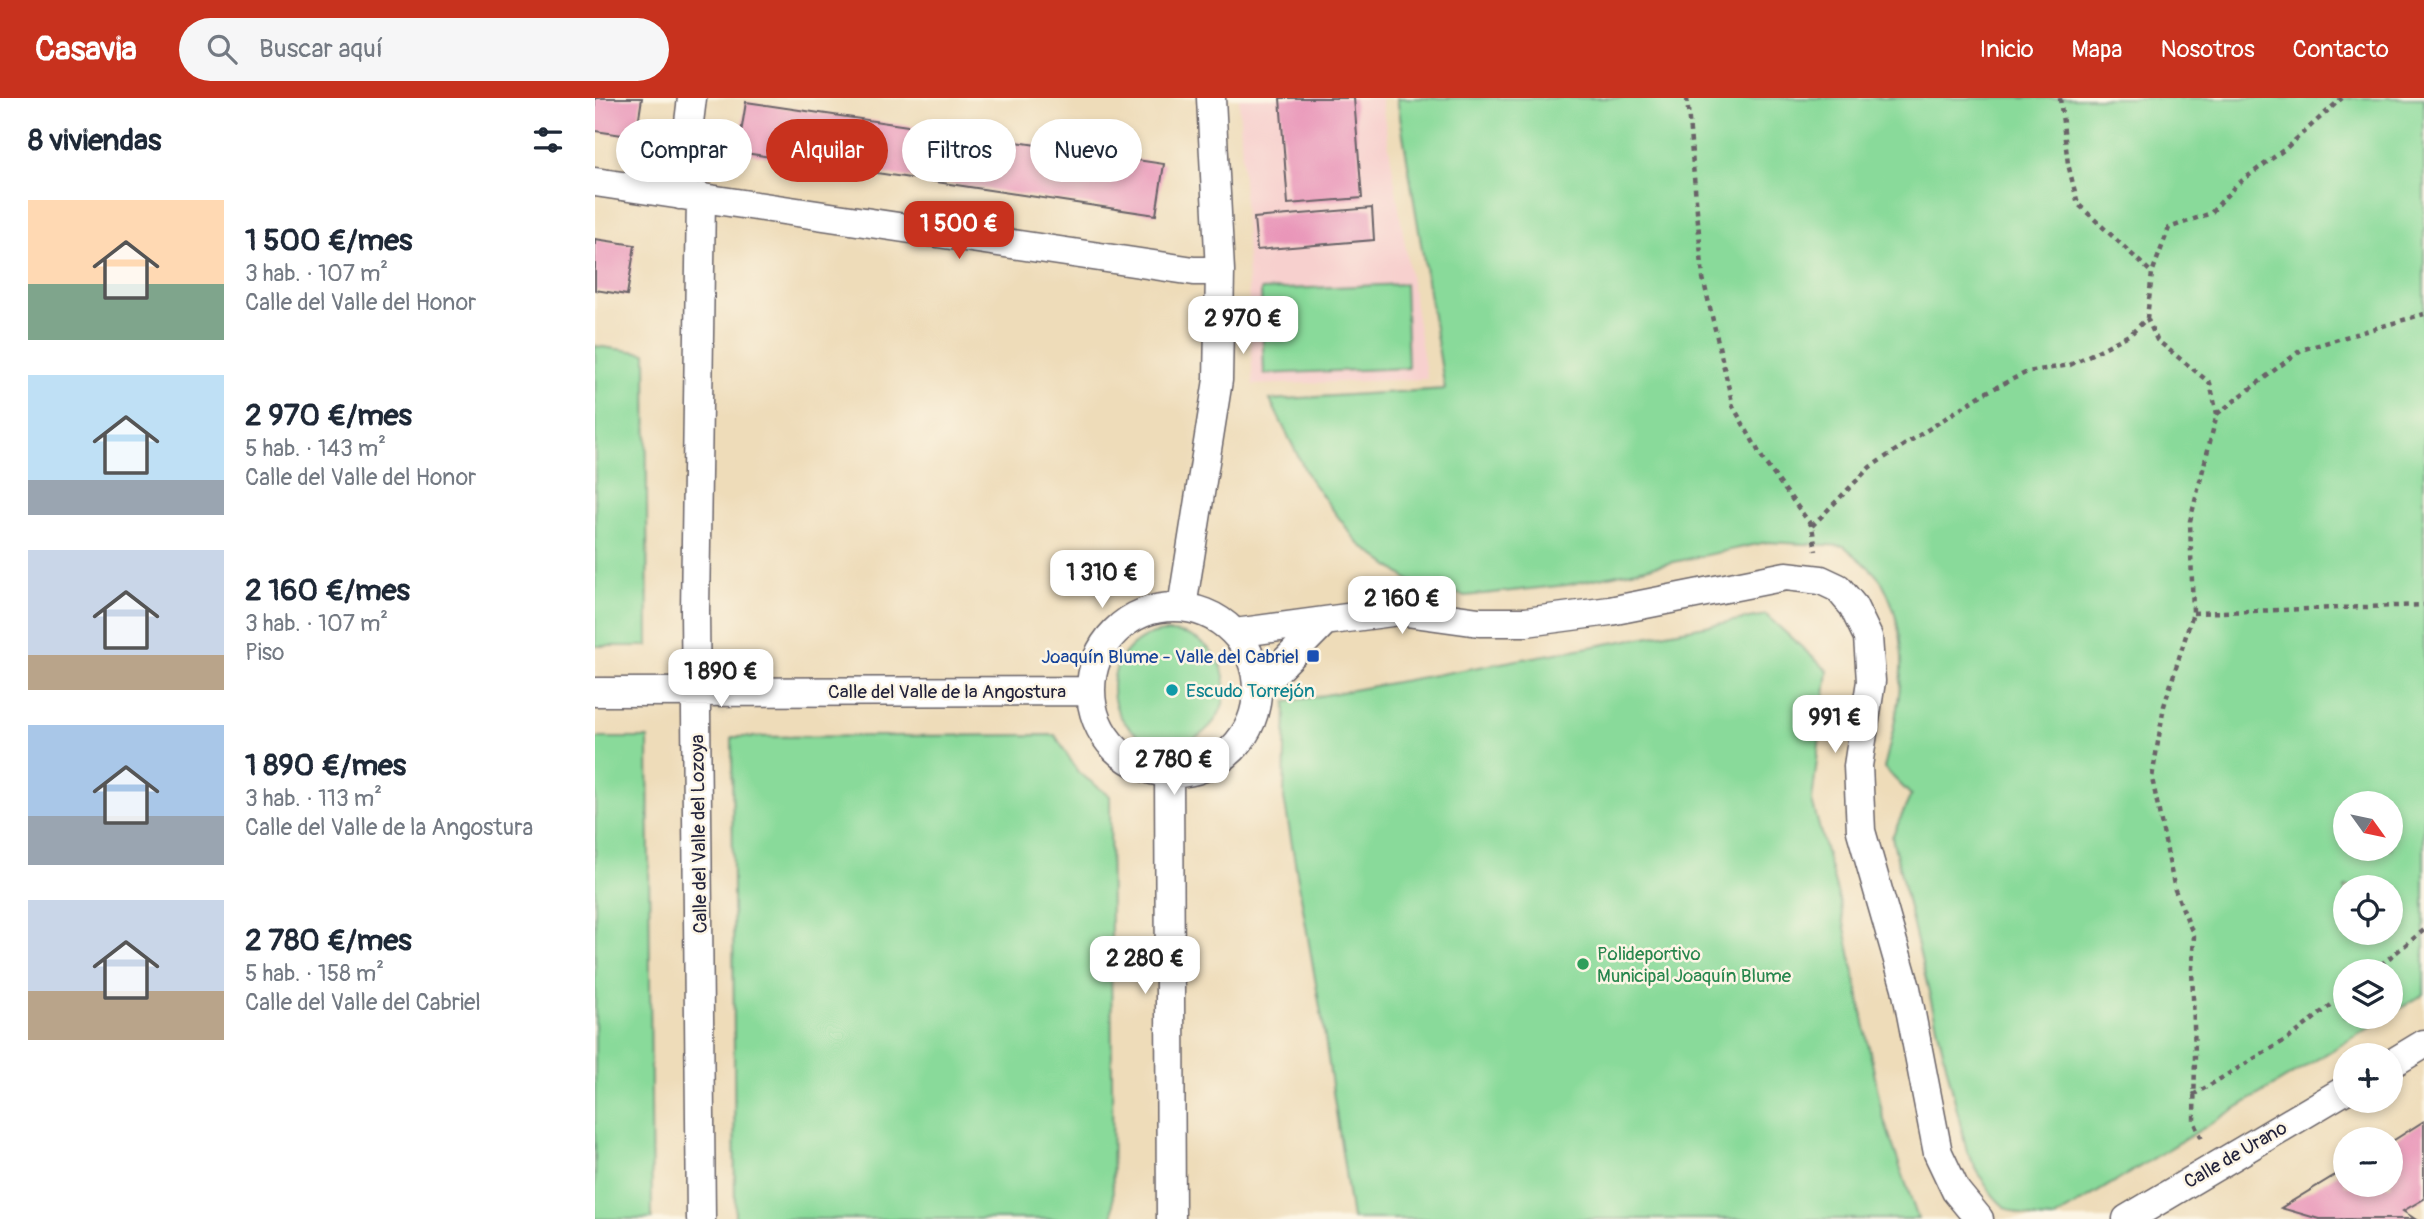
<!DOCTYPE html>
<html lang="es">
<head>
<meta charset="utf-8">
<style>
  :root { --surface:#fff; --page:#f6f6f7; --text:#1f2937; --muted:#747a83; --accent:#c8321e }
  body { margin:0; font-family:Pangolin,sans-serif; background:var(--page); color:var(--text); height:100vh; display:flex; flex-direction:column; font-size:26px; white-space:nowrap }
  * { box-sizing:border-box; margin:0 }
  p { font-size:23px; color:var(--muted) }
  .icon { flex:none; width:38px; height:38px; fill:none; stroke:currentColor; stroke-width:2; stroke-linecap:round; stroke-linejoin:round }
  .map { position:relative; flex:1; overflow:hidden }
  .details { display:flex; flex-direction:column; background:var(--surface); width:595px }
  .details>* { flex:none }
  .top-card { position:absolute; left:21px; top:21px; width:665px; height:63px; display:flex; gap:14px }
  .needle { width:46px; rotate:123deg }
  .controls { position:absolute; left:1738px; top:693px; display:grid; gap:14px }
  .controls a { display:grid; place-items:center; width:70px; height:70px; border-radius:50%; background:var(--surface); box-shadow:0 4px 10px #0003; font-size:35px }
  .price { position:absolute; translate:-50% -60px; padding:0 16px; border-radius:14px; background:#fff; color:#222; font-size:23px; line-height:46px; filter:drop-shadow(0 2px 4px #0008) }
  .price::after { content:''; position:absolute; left:50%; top:42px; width:21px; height:16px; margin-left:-10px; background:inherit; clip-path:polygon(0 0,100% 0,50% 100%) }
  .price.active { background:var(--accent); color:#fff }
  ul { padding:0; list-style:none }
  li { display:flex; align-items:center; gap:21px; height:175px; padding:0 28px }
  li span { display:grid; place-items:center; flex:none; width:196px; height:140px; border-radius:0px; color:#555 }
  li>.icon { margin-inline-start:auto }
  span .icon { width:84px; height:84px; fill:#fffc; stroke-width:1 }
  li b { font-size:30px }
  h2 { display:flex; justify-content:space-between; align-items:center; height:84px; padding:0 28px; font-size:30px }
  .tag { padding:0 24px; border-radius:32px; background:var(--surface); box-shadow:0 4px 10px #0003; font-size:24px; line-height:63px }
  .tag.active { background:var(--accent); color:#fff }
  header { display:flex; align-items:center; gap:42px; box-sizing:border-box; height:98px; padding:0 35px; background:var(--accent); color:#fff }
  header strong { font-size:33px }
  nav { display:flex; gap:38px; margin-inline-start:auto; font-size:24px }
  .search { width:490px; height:63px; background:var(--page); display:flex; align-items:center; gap:18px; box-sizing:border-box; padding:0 24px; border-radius:38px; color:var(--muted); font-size:26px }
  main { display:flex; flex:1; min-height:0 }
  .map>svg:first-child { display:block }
  .built { fill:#f7d0ce }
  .green { fill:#89da9a; stroke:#567e6a; stroke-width:2; fill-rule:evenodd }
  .building { fill:#e996b9 }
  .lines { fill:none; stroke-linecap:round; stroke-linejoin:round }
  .minor-casing { stroke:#696367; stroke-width:31 }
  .path { stroke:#696367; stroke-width:4.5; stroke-dasharray:5 5; stroke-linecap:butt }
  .minor { stroke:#fff; stroke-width:28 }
  .transit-dot { fill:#1a4fb4; stroke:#fcf5e5; stroke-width:2.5 }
  .culture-dot { fill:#0f9aa8; stroke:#fcf5e5; stroke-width:2.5 }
  .leisure-dot { fill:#2e9e5b; stroke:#fcf5e5; stroke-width:2.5 }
  .labels { text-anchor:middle; stroke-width:5; stroke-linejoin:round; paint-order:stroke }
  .transit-label { font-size:19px; fill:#164399; stroke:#fcf5e5; text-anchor:end }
  .culture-label { font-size:19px; fill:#0d838f; stroke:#fcf5e5; text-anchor:start }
  .street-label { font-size:19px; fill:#22223b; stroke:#fcf5e5 }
  .leisure-label { font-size:19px; fill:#27864d; stroke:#fcf5e5; text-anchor:start }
</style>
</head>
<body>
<header>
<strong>Casavia</strong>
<div class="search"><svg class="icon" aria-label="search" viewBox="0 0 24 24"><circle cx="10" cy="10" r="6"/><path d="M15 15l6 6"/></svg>Buscar aquí</div>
<nav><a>Inicio</a><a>Mapa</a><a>Nosotros</a><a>Contacto</a></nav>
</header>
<main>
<section class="details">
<h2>8 viviendas<svg class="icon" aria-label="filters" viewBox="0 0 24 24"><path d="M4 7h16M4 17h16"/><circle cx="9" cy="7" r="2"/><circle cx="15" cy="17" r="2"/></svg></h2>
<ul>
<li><span style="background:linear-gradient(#ffd9b3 60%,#7fa58c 0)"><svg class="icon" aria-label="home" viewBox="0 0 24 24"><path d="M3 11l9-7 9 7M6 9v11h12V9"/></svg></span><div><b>1 500 €/mes</b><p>3 hab. · 107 m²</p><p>Calle del Valle del Honor</p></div></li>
<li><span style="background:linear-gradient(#bfe0f5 75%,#9aa5b1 0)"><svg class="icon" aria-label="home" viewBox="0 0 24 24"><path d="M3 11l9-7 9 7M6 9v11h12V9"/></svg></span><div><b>2 970 €/mes</b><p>5 hab. · 143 m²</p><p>Calle del Valle del Honor</p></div></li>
<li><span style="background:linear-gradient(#c9d6e8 75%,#b9a48a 0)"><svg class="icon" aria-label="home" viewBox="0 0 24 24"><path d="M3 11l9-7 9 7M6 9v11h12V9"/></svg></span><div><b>2 160 €/mes</b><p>3 hab. · 107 m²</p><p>Piso</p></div></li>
<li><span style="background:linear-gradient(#a9c7e8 65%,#9aa5b1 0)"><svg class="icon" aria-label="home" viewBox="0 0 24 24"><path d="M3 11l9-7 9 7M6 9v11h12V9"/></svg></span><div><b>1 890 €/mes</b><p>3 hab. · 113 m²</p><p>Calle del Valle de la Angostura</p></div></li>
<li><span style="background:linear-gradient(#c9d6e8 65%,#b9a48a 0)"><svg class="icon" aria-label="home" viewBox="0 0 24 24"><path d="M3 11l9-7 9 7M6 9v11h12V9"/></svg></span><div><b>2 780 €/mes</b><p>5 hab. · 158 m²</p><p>Calle del Valle del Cabriel</p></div></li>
</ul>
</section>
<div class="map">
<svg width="1829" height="1121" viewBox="0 0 1829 1121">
  <rect width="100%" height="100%" fill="#fcf5e5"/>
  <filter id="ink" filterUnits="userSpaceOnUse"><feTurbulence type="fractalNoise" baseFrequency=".0143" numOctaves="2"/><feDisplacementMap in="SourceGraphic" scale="14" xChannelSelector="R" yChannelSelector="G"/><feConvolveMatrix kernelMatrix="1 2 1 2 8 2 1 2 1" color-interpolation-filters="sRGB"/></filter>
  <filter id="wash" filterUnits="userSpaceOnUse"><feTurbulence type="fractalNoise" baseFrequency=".00686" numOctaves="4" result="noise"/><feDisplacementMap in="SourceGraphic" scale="28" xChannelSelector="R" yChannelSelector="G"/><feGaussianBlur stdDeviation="1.57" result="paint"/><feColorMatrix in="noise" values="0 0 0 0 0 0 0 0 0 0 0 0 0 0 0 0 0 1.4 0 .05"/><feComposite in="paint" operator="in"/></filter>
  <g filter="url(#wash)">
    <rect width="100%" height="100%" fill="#eedcb9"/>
    <!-- built -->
    <path class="built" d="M644 0H786L832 281 658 287Z"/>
    <!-- green -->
    <path class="green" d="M802 0H1829V896L1796 916V873H1750V919H1792L1458 1121C1404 1121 1396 1097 1372 1054L1297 739 1316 697 1289 670C1304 610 1319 544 1288 486 1280 472 1261 459 1249 448L1172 444 972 487 870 498 815 483 763 445 714 380 675 302 850 291ZM1796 705V751H1750V705ZM1796 789V835H1750V789Z
      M810 186 813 270 669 276 666 192Z
      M0 248 51 255 53 548H0Z
      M1171 517 1233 573 1217 703 1245 805 1288 1019 1323 1121H757L728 927 689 700 691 604Z
      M518 590a56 56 0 1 1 112 0a56 56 0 1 1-112 0Z
      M460 637 483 674 515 698 518 1121H140L137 639Z
      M0 640H53L57 1121H0Z"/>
    <g id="blocks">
      <!-- building -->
      <path class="building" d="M0 0H47L41 39 0 33Z
        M685 0H759L767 100 693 106Z
        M151 4 569 66 561 117 143 54Z
        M777 110 779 142 662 152 659 120Z
        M0 141 40 147 32 197 0 192Z
        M1829 1023V1101L1808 1113 1820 1121H1724L1686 1110 1750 1071V1087H1796V1044Z"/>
    </g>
  </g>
  <g filter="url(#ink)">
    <use href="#blocks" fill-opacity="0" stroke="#696367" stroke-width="2"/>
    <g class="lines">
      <!-- minor casing -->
      <g class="minor-casing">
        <path id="minor" d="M0 84 599 173H625
          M85 97 97 0
          M106 99 100 513 106 1121
          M496 592a83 83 0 1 1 166 0a83 83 0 1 1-166 0Z
          M587 509 623 282 625 173 616 0
          M640 535 804 513 884 524H931L1015 513 1191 478 1226 482 1243 490 1258 508 1273 539 1276 583 1263 668 1266 733 1311 890 1343 1055 1361 1093 1384 1121
          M663 591 729 524
          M0 594 494 593
          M574 675 576 1121
          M1796 966 1829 946
          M1532 1121 1750 992"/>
      </g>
      <!-- path -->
      <path class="path" d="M1092 0 1108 180 1138 308 1170 365 1217 428 1221 453
        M1465 0 1473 66 1483 106 1557 175
        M1552 220 1562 242 1615 285 1622 316 1595 423 1598 515 1569 608 1557 680 1580 792 1599 838 1597 870 1600 956 1599 1023 1608 1043
        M1622 316 1706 252 1829 216
        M1217 428 1275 369 1388 296 1432 274 1475 267 1536 236 1552 220 1557 175 1574 130 1616 115 1641 87 1690 51 1747 0
        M1598 515 1829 507
        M1778 873 1829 832
        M1598 997 1697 938 1750 896"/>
      <!-- minor -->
      <use href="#minor" class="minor"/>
    </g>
  </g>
  <!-- markers -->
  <rect class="transit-dot" x="711" y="551" width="14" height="14" rx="3.5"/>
  <circle class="culture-dot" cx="577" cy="592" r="7"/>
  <circle class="leisure-dot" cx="988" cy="866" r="7"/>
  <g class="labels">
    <!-- transit labels -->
    <g class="transit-label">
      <text x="704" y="565">Joaquín Blume - Valle del Cabriel</text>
    </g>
    <!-- culture labels -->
    <g class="culture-label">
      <text x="591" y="599">Escudo Torrejón</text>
    </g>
    <!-- street labels -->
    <g class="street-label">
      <text x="352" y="600">Calle del Valle de la Angostura</text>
      <text transform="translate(103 736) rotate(-91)" y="7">Calle del Valle del Lozoya</text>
      <text transform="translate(1640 1056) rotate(-30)" y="7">Calle de Urano</text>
    </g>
    <!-- leisure labels -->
    <g class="leisure-label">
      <text x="1002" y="862">Polideportivo<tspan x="1002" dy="22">Municipal Joaquín Blume</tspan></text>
    </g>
  </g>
</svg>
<div class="controls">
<a><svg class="needle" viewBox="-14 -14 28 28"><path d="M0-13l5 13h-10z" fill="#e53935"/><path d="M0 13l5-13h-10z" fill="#747a83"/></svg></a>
<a><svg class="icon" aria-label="locate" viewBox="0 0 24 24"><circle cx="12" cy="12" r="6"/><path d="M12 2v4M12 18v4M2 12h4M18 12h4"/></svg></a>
<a><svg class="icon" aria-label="layers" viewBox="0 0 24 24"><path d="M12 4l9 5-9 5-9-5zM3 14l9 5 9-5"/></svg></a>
<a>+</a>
<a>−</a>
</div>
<b class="price active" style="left:364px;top:163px">1 500 €</b>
<b class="price" style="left:648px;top:258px">2 970 €</b>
<b class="price" style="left:507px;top:512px">1 310 €</b>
<b class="price" style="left:807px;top:538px">2 160 €</b>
<b class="price" style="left:126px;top:611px">1 890 €</b>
<b class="price" style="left:1240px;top:657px">991 €</b>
<b class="price" style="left:579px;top:699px">2 780 €</b>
<b class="price" style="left:550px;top:898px">2 280 €</b>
<div class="top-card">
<a class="tag">Comprar</a>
<a class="tag active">Alquilar</a>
<a class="tag">Filtros</a>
<a class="tag">Nuevo</a>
</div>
</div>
</main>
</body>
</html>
